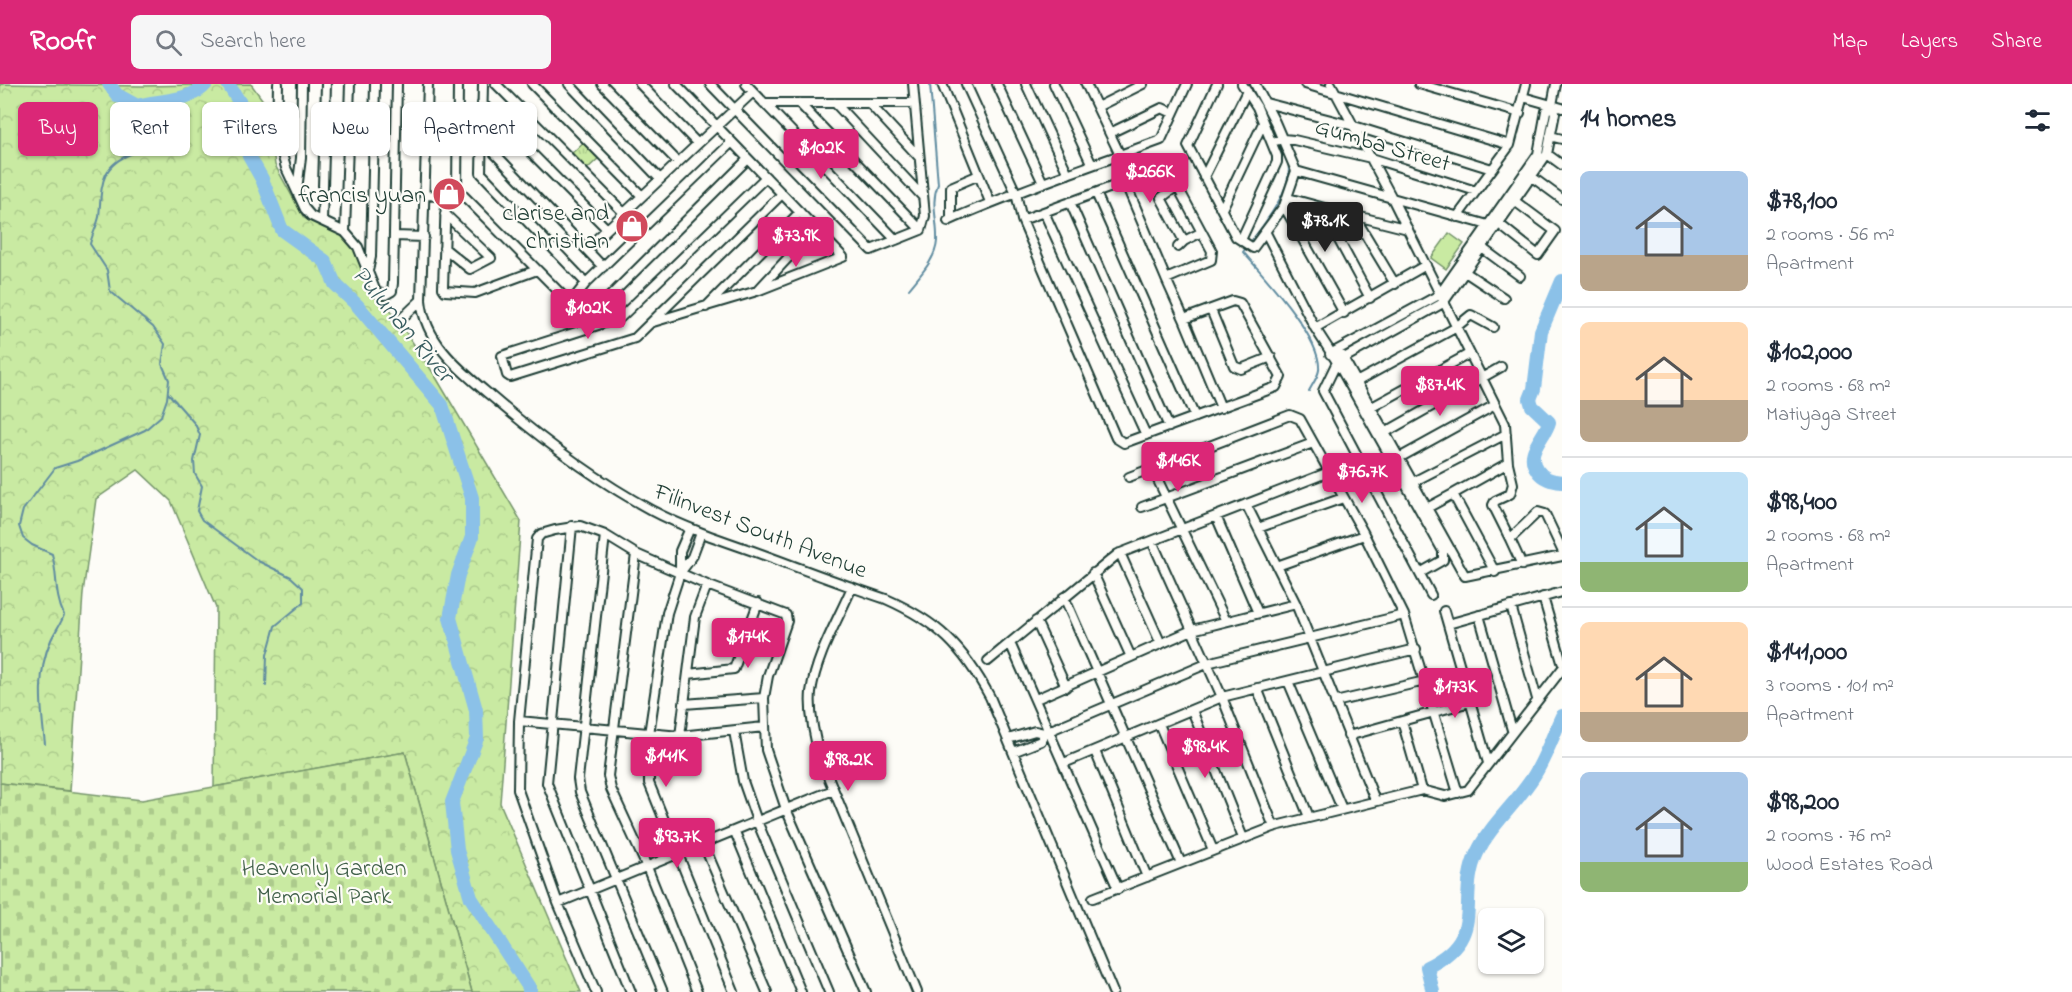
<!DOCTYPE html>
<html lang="en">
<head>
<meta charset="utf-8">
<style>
  :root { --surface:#fff; --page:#f6f6f7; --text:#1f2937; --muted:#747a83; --line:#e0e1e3; --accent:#db2777 }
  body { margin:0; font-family:"Indie Flower",sans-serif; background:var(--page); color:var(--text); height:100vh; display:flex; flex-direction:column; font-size:22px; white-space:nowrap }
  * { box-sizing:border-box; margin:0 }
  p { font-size:20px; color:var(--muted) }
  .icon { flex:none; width:33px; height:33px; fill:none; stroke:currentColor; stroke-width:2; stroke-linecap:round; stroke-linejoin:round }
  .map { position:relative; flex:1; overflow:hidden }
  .details { display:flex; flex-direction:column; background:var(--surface); width:510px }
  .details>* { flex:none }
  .banner { position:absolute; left:18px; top:18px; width:570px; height:54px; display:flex; gap:12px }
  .controls { position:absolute; left:1478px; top:824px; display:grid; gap:12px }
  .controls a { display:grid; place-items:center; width:66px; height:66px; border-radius:9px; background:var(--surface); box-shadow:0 2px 4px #0004; font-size:30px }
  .price { position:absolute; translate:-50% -51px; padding:0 14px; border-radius:6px; background:var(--accent); color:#fff; font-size:20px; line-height:39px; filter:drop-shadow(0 2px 3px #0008) }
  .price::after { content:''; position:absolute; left:50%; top:36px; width:18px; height:14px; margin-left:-9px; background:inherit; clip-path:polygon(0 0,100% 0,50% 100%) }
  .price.active { background:#222; color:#fff }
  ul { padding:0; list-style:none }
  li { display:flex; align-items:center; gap:18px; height:150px; padding:0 18px }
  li+li { border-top:2px solid var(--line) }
  li span { display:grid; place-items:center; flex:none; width:168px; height:120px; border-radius:9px; color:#555 }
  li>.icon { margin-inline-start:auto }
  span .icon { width:72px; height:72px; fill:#fffc; stroke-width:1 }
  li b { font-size:26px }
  h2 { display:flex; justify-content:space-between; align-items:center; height:72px; padding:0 18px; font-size:26px }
  .pill { padding:0 21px; border-radius:9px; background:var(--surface); box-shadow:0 2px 4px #0004; font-size:21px; line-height:54px }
  .pill.active { background:var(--accent); color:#fff }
  header { display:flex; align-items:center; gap:36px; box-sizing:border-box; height:84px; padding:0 30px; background:var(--accent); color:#fff }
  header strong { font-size:28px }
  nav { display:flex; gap:33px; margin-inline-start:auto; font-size:21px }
  .search { width:420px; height:54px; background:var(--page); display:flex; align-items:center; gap:15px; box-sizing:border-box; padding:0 21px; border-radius:9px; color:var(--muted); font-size:22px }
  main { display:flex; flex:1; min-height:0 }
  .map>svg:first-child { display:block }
  .grass { fill:url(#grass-tufts); stroke:#74946b; stroke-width:1.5 }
  .forest { fill:url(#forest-crowns); stroke:#74946b; stroke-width:1.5 }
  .cemetery { fill:url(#cemetery-stones); stroke:#74946b; stroke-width:1.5 }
  .garden { fill:#c9eaa2; stroke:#74946b; stroke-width:1.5 }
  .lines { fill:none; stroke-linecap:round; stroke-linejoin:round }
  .stream { stroke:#608ca0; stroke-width:2 }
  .river { stroke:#8bc1e8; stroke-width:14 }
  .minor-casing { stroke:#1f3d34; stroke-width:12 }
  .minor { stroke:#fdfcf7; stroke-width:8 }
  .labels { text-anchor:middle; stroke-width:4.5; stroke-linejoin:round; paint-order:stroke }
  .street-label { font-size:24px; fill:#1f3d34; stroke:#fdfcf7 }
  .poi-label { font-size:24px; fill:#1f3d34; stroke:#fdfcf7; text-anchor:end }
  .park-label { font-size:24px; fill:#41604a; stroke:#fdfcf7 }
  .water-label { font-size:26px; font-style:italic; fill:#3a5e61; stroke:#fdfcf7 }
</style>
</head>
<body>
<header>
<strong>Roofr</strong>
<div class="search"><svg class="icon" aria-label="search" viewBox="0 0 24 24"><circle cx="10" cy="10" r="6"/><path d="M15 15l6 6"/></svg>Search here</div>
<nav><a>Map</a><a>Layers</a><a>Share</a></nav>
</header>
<main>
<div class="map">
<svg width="1562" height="908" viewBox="0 0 1562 908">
  <defs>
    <pattern id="grass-tufts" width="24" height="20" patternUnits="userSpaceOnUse" patternTransform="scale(1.5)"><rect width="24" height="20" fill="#c9eaa2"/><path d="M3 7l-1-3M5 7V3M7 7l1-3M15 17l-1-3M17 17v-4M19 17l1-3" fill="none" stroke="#acca8c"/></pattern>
    <pattern id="forest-crowns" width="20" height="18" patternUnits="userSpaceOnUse" patternTransform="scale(1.5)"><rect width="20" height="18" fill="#c9eaa2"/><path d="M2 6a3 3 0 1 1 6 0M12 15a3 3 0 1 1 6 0" fill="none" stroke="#acca8c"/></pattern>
    <pattern id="cemetery-stones" width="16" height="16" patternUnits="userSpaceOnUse" patternTransform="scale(1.5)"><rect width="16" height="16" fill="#c9eaa2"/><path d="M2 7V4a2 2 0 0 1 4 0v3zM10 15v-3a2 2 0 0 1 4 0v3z" fill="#acca8c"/></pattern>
  </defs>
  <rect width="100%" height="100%" fill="#fdfcf7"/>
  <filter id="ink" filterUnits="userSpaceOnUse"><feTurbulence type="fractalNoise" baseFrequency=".0167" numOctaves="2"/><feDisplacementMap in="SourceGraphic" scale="12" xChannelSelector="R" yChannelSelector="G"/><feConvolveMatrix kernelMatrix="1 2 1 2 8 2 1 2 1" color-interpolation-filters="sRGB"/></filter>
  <g filter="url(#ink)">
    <!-- grass -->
    <path class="grass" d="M585 57 601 72 587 85 572 69Z"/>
    <!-- forest -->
    <path class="forest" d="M0 0 144 2 251 0 267 22 275 81 304 134 347 153 356 168 367 202 390 225 434 290 521 437 500 719 581 908H472L405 668 214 703 216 524 171 417 138 386 96 415 83 509 70 707 0 699Z"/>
    <!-- cemetery -->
    <path class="cemetery" d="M405 668 472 908H0V699L142 716Z"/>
    <!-- garden -->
    <path class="garden" d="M1449 149 1464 160 1446 185 1431 174Z"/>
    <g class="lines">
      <!-- stream -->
      <path class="stream" d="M1249 0 1261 20
        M1265 28C1273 44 1283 61 1288 79 1295 105 1258 148 1243 168 1264 192 1322 254 1319 286 1318 293 1312 301 1309 307
        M909 205C920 191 936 175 937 157 938 136 930 120 938 100L930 0
        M168 309 195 340 200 351 194 377 195 390 202 402 197 427 202 436 258 477 291 493 303 504V519L275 542 267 571 266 602
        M45 660C41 625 36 589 51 556 55 547 61 540 64 531 54 510 58 492 52 470L32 461 23 454 19 442 23 426 55 384 77 377 145 346 161 332 167 315 169 296 162 280 165 260 153 243 110 207 107 186 90 160C92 151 97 142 99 133 102 101 99 82 133 69L139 58 122 40 127 17"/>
      <!-- river -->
      <path class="river" d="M109 0 117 11 137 22C158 16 191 18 206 0
        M228 0 252 38 245 58 249 72 262 95 282 146 325 177 335 200 357 221 442 321 472 414V453L458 491 450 534 476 626 477 654 452 718 457 766 471 814 530 905 529 908
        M1562 197 1541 247 1534 305 1530 315 1532 322 1549 338C1545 354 1524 368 1537 386 1543 395 1552 397 1562 398
        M1433 908 1427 883C1490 852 1455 815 1477 769 1490 741 1519 717 1535 690 1546 672 1553 651 1562 632"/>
      <!-- minor casing -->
      <g class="minor-casing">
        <path id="minor" d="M278 0 277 52 286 84 305 125 311 132 345 148 358 163 376 208 385 211 392 207 393 199 397 0
          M428 0 421 216C425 259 460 286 491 312 541 355 594 395 651 426 683 443 718 455 753 467 797 483 841 500 886 515 938 538 963 563 990 613L1113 908
          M483 0 481 89 586 199
          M496 0 624 129
          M532 0 642 112
          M569 0 660 95
          M602 0 678 78
          M640 0 697 59
          M710 0 871 166 921 146 925 132 913 0
          M746 0 896 156
          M942 0 990 118
          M997 0 1043 99
          M1026 0 1068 90
          M1054 0 1092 81
          M1086 0 1120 71 1161 56 1187 0
          M1217 0 1188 62 1236 153 1253 164 1284 122 1296 87 1275 38 1255 0
          M1305 0 1510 61
          M1331 0 1392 114 1505 340 1508 379
          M1419 0 1520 29
          M1523 13 1562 24
          M482 19 607 145
          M764 19H914
          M799 19 921 146
          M835 19 923 113
          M869 19 919 73
          M1266 19 1354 42 1492 85
          M1097 23 1143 0
          M1110 49 1162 24 1173 29
          M1550 52 1562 55
          M482 56 603 183
          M1272 58 1283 55 1294 56 1371 74 1476 107
          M1547 70 1562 81
          M1296 87 1488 141
          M766 93 620 234 502 272 507 291 510 293 635 254 782 110
          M1204 93 1247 7
          M1532 93 1562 115
          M1177 102 1161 114 1184 157 1178 163
          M457 105 589 238
          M457 105 458 0
          M297 106 301 74 302 0
          M1096 109 1195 333
          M425 111 446 112 457 105
          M446 112 443 204 445 207 475 209 537 186
          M1288 114 1321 123
          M1070 118 1169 343
          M1284 122 1344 229
          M1222 125 1263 39
          M1044 128 1146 351
          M1353 130 1395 200
          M1457 133 1510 61 1526 0
          M951 135V103L979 91
          M1022 136 1116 354 1124 359 1276 303 1281 293 1240 219 1233 217 1184 235 1166 195
          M322 137 326 0
          M948 137C1004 112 1062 92 1120 71L1125 98 1166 81 1212 167 1211 176 1166 195 1125 98 1022 136 1016 109 966 0
          M1499 140 1538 171 1555 147 1516 118
          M345 148 350 0
          M1266 149 1315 244 1426 181
          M395 152 424 153
          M1241 156 1277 78V72L1257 23 1242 0
          M1184 157 1202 148
          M444 164 470 185 491 174 445 130
          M1482 164 1520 192
          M586 165 753 8
          M368 187 371 173 375 0
          M1465 188 1504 214
          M758 206 816 144
          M1370 214 1321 123 1408 145
          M571 218 586 199 732 58
          M706 223 800 128
          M1211 226 1234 282 1241 285 1271 273
          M587 235 748 75
          M1184 235 1221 324
          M398 238 421 216
          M653 238 757 207 843 173 676 0
          M1315 244 1337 278 1323 307 1431 511
          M1330 270 1439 211 1538 70 1546 27 1552 21 1556 0
          M1341 270 1465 492 1562 472
          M1358 297 1455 244 1471 231 1493 243
          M1372 323 1469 270
          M1386 348 1501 283
          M1399 374 1495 321
          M1152 384 1226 537
          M1129 393 1290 331 1300 335 1363 448 1404 531 1458 709
          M1413 398 1506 350
          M1246 420 1296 520 1375 716
          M1142 423 1313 359
          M1427 424 1453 410
          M1216 432 1258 529
          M572 442 547 699 631 908
          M1258 444 1343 414
          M701 449 692 473 680 489 667 529 649 650V699L734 908
          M605 451 578 695 580 708 663 908
          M1152 457 1222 613 1274 743
          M1120 469 1161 560
          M636 470 608 692 611 705 647 783 697 908
          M1522 481 1510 455 1538 428 1545 430 1562 466
          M1277 482 1364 451
          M1495 488 1453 410 1508 379 1513 400 1510 410 1495 417 1493 421 1510 455
          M680 489V467L690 444
          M1093 489 1131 573
          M1420 489 1443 476V467L1337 278 1443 219 1547 70 1555 29 1552 21
          M852 503C838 536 816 572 811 608 809 630 814 652 820 673L917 908
          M1064 513 1181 779
          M1543 513 1562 578
          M1511 522 1537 615
          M1444 527 1488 679
          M1479 531 1512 646
          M1036 537 1066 603
          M1448 540 1562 508
          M1010 559 1118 805
          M988 577 1118 470 1329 388
          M688 590 734 585 758 519
          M1288 597 1342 725
          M1257 604 1309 733
          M1036 615 1192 546 1296 520
          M1335 618 1425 597
          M684 620 764 614
          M1192 626 1243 754
          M519 637 680 652 764 643
          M1402 637 1422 706
          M1159 640 1213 766
          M734 647 743 697 757 737 829 908
          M1044 649 1211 578 1404 531
          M680 652 695 533 707 501
          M1348 652 1470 618
          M1008 655 1035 647 1044 649 1041 657 1013 668
          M1095 667 1147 793
          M1064 679 1222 613 1416 565
          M735 748 801 908
          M703 759 767 908
          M1093 814 1276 742 1422 706 1445 712 1468 706 1562 585
          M558 819 833 706
          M596 908 558 819 518 706 519 637 537 455 541 450 555 446 580 442 605 451 636 470 707 501 786 531 787 537 768 592 764 614 766 666 786 725 866 908"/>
      </g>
      <!-- minor -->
      <use href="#minor" class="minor"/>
    </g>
  </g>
  <!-- icons -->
  <defs>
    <g id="shop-disc" transform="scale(1.725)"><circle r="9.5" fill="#d1495b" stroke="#fdfcf7"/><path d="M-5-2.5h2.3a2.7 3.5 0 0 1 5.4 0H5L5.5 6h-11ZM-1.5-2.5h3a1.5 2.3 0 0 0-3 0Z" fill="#fff"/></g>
  </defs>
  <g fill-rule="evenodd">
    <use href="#shop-disc" x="449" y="110"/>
    <use href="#shop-disc" x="632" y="142"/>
  </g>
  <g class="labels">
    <!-- street labels -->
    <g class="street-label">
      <text transform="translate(1383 60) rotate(16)" y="8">Gumba Street</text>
      <text transform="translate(761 446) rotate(21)" y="8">Filinvest South Avenue</text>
    </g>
    <!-- poi labels -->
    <g class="poi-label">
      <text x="426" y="118">francis yuan</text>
      <text x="609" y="136">clarise and<tspan x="609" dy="28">christian</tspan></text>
    </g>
    <!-- park labels -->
    <g class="park-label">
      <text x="324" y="791">Heavenly Garden<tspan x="324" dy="28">Memorial Park</tspan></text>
    </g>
    <!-- water labels -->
    <g class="water-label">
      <text transform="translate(404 239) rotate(50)" y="9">Pulunan River</text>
    </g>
  </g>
</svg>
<div class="controls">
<a><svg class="icon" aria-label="layers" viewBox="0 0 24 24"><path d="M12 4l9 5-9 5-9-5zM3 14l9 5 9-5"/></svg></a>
</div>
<b class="price" style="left:821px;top:96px">$102K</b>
<b class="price" style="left:1150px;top:120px">$266K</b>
<b class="price active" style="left:1325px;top:169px">$78.1K</b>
<b class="price" style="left:796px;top:184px">$73.9K</b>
<b class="price" style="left:588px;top:256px">$102K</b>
<b class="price" style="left:1440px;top:333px">$87.4K</b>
<b class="price" style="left:1178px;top:409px">$146K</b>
<b class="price" style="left:1362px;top:420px">$76.7K</b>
<b class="price" style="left:748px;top:585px">$174K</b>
<b class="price" style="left:1455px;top:635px">$173K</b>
<b class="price" style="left:1205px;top:695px">$98.4K</b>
<b class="price" style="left:666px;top:704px">$141K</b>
<b class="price" style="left:848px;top:708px">$98.2K</b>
<b class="price" style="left:677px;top:785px">$93.7K</b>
<div class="banner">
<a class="pill active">Buy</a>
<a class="pill">Rent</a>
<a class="pill">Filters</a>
<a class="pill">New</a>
<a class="pill">Apartment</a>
</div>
</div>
<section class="details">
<h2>14 homes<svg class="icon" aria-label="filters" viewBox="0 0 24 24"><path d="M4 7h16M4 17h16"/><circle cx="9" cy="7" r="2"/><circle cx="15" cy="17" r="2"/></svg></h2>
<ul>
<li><span style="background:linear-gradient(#a9c7e8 70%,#b9a48a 0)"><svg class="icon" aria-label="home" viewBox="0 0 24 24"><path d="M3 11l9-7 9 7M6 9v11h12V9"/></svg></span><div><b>$78,100</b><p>2 rooms · 56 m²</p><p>Apartment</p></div></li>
<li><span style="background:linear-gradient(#ffd9b3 65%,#b9a48a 0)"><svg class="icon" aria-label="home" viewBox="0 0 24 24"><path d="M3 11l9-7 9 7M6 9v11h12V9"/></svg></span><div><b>$102,000</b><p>2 rooms · 68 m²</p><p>Matiyaga Street</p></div></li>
<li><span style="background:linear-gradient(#bfe0f5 75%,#8fb573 0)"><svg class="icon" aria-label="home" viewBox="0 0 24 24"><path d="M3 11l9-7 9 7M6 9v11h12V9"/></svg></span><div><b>$98,400</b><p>2 rooms · 68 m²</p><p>Apartment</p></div></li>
<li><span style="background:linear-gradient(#ffd9b3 75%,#b9a48a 0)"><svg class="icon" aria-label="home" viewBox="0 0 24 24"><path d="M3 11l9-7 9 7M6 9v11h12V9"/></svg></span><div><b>$141,000</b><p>3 rooms · 101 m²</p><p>Apartment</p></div></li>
<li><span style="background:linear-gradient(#a9c7e8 75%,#8fb573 0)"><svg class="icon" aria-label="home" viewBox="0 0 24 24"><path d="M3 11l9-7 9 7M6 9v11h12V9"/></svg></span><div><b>$98,200</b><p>2 rooms · 76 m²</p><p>Wood Estates Road</p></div></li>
</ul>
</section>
</main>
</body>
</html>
